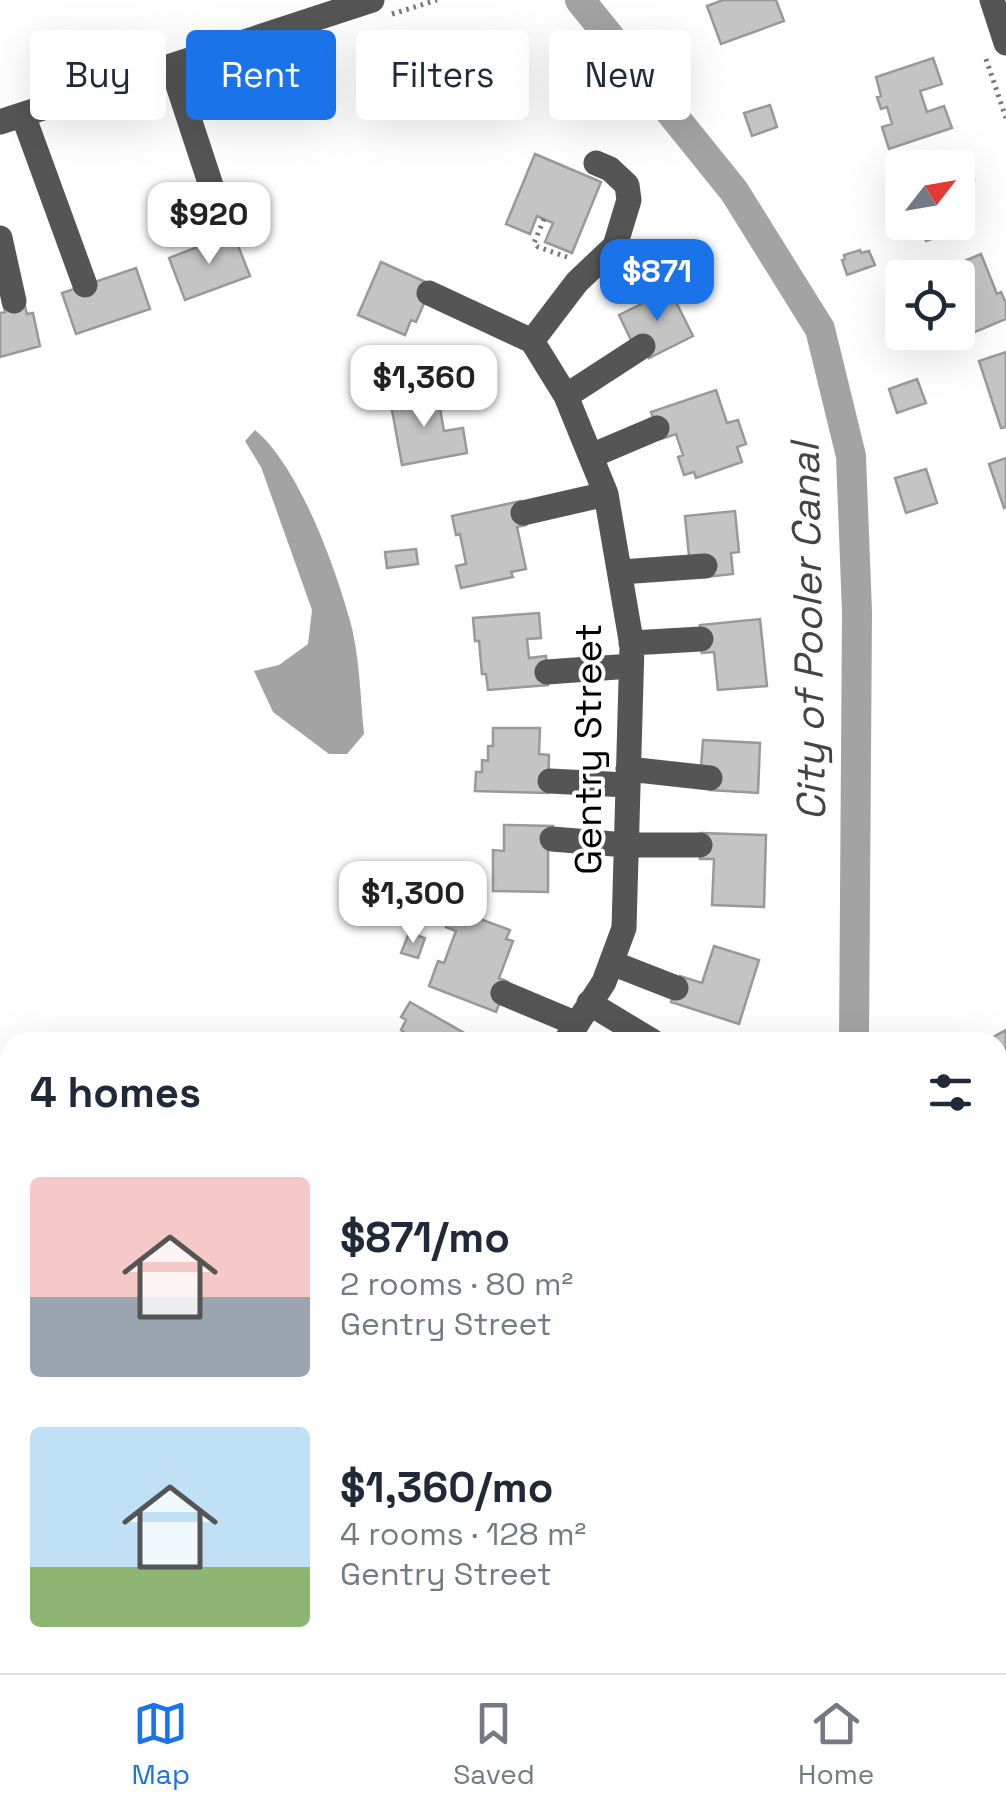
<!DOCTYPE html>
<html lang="en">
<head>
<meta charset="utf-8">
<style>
  :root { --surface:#fff; --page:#f6f6f7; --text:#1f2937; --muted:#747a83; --line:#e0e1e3; --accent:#1a73e8 }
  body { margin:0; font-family:"Space Grotesk",sans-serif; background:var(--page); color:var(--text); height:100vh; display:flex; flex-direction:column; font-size:38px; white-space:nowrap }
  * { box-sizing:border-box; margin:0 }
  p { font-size:32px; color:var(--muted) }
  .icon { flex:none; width:55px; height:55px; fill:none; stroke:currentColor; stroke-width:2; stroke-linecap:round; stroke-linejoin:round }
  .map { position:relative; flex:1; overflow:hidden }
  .panel { position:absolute; left:0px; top:1032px; width:1008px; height:642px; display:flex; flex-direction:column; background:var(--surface); border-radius:30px 30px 0 0; box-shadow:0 10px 40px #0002 }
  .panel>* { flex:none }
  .banner { position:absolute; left:30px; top:30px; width:948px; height:90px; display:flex; gap:20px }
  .needle { width:65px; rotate:59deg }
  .fabs { position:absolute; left:885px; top:150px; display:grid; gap:20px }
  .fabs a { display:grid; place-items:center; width:90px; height:90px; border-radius:10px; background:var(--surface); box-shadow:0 10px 40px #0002; font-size:50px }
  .price { position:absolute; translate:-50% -85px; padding:0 22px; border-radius:20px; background:#fff; color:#222; font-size:32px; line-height:65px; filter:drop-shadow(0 2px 5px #0008) }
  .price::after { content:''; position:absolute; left:50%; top:60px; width:30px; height:22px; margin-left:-15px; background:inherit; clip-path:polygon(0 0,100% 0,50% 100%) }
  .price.current { background:var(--accent); color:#fff }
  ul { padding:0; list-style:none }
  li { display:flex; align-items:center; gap:30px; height:250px; padding:0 30px }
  li span { display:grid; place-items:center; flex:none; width:280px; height:200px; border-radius:10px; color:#555 }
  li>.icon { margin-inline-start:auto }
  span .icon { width:120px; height:120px; fill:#fffc; stroke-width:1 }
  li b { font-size:42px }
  h2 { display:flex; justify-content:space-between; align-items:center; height:120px; padding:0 30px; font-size:42px }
  .chip { padding:0 35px; border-radius:10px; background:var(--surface); box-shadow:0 10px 40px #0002; font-size:35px; line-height:90px }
  .chip.current { background:var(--accent); color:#fff }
  .tabs { display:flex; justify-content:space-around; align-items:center; height:140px; border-top:2px solid var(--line); background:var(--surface); font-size:28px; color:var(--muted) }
  .tabs a { display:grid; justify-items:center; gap:5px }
  .tabs .current { color:var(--accent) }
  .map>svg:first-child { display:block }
  .water { fill:#a3a3a3 }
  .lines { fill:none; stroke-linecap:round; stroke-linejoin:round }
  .canal { stroke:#a3a3a3; stroke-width:30 }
  .building { fill:#c4c4c4; stroke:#999; stroke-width:2.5 }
  .path { stroke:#777; stroke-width:5; stroke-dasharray:2.5 5; stroke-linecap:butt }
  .minor { stroke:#555; stroke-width:25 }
  .labels { text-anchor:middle; stroke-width:8; stroke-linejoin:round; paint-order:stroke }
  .street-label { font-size:38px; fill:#000; stroke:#fff }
  .water-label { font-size:40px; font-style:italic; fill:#444; stroke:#fff }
</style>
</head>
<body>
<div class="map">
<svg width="1006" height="1673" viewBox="0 0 1006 1673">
  <rect width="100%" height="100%" fill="#fff"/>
  <!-- water -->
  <path class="water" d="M255 430C298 465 334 564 349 617 360 654 360 696 364 734L347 754H329L273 712 254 671 279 665 308 644 312 610 261 467 245 441Z"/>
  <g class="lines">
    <!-- canal -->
    <path class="canal" d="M580 0 734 191 820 329 851 456 857 612 854 1042
      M998 1613 1006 1629"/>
  </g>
  <!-- building -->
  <path class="building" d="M723 0H776L784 21 721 44 707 6Z
    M933 58 942 84 920 91 927 112 944 106 952 128 889 149 882 127 892 124 887 107 881 109 877 97 881 96 876 77Z
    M770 105 777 127 752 136 744 113Z
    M964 153 974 180 958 185 965 207 958 210V168H922Z
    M535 154 601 182 572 253 545 242 553 223 537 216 530 234 506 224Z
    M958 220 961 229 926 241 919 222H958Z
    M233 233 250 276 185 300 169 258Z
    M860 250 861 253 869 251 875 265 847 275 842 260 845 259 844 255Z
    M981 254 997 294 1001 292 1006 303V319L968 335 966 331 942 339 940 332H958V278H944L941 271Z
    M381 262 432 285 416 322 411 320 405 335 358 315Z
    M136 268 150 309 76 334 62 293Z
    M670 290 693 336 649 358 638 336 631 340 619 315Z
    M23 299 27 314 33 313 40 346 0 357V313L5 312 3 303Z
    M1006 352V427L1001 428 979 361Z
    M917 379 926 403 897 413 889 389Z
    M716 390 727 423 738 420 746 444 737 447 742 462 696 478 694 472 684 475 678 457 683 455 676 434 661 439 651 412Z
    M437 391 444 431 463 428 467 453 402 465 390 399Z
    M1006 458V507L1004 508 989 464Z
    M926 469 937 503 906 513 895 478Z
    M521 501 526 525 517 527 526 569 511 572 513 577 461 588 456 566 466 564 460 534 456 535 452 516Z
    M735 511 739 552 731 553 733 574 706 577 689 556 685 516Z
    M416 549 418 564 387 568 385 552Z
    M539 613 541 638 527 639 529 658 546 656 548 685 488 690 486 674H482L479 641H475L473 618Z
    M760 619 767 686 718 690 714 652 702 653 700 625Z
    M493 728H540L539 754 549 755 548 793 475 791 476 772H482V760L488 761V746H493Z
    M703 740 760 743 758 793 710 790 701 768Z
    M504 825 553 826 552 839H548V892L493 891V850L504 851Z
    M701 833 766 835 764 907 712 905 714 859H700Z
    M453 909 510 930 506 939 513 941 499 978 508 982 496 1012 429 986 438 961 444 963 456 931 446 927Z
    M409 933 425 938 418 958 401 953Z
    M714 946 759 960 739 1024 671 1002 680 976 702 983Z
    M410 1002 473 1038 470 1042H402L407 1034 401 1030 406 1020 401 1017Z
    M1006 1030V1077L998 1062V1042L986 1041Z
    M10 1222V1271L0 1277V1225Z
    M10 1462V1512L0 1479V1465Z
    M382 1665H403L405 1673H355Z
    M725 1665H775L777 1673H710L709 1670Z
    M850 1665H883V1673H851Z"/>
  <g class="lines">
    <!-- path -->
    <path class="path" d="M392 14 437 0
      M986 59 1006 118
      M544 219 534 243 538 247 567 257"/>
    <!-- minor -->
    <path class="minor" d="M992 0 1006 43
      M172 67 226 231
      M23 115 85 285
      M0 122 372 0
      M0 238 14 301
      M429 293 532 341
      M532 341 566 396 606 494 632 646 624 928 604 982 565 1042
      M532 341 577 282 615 246 629 200 627 185 610 169 596 163
      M566 396 643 346
      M591 456 657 428
      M523 513 606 494
      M621 572 705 566
      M631 643 701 639
      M547 672 631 666
      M628 769 710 778
      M550 781 627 785
      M552 839 626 845H700
      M612 963 676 988
      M503 993 577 1024
      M589 1003 652 1041
      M999 1158H1006
      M0 1365 10 1362
      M998 1537 1006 1553
      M231 1665 236 1673
      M263 1665 265 1673
      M917 1665 918 1673"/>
  </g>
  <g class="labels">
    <!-- street labels -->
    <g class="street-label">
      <text transform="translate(588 749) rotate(-90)" y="13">Gentry Street</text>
    </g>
    <!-- water labels -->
    <g class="water-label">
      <text transform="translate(808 632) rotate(-91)" y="14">City of Pooler Canal</text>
    </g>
  </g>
</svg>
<div class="fabs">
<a><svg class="needle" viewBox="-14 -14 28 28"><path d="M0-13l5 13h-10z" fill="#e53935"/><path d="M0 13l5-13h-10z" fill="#747a83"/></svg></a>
<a><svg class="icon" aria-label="locate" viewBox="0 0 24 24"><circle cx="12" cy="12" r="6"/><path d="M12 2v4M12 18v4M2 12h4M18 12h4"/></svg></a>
</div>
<b class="price" style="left:209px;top:267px">$920</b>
<b class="price current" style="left:657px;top:324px">$871</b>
<b class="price" style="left:424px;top:430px">$1,360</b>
<b class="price" style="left:413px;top:946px">$1,300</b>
<div class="banner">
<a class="chip">Buy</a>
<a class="chip current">Rent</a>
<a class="chip">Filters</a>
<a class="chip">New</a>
</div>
<section class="panel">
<h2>4 homes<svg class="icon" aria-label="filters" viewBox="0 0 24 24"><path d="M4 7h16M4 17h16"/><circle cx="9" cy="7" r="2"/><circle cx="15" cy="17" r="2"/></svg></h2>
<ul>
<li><span style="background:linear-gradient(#f6c9c9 60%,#9aa5b1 0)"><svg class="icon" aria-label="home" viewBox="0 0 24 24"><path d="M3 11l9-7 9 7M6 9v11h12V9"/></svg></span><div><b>$871/mo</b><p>2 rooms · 80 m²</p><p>Gentry Street</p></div></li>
<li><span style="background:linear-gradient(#bfe0f5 70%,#8fb573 0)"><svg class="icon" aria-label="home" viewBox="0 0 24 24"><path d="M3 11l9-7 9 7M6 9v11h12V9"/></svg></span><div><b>$1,360/mo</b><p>4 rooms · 128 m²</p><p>Gentry Street</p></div></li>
</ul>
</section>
</div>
<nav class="tabs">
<a class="current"><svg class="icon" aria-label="map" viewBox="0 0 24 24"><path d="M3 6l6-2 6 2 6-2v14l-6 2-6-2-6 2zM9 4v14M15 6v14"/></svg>Map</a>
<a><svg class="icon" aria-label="saved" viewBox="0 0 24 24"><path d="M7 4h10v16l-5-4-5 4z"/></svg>Saved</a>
<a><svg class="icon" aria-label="home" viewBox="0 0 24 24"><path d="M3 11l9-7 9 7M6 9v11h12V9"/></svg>Home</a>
</nav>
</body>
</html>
